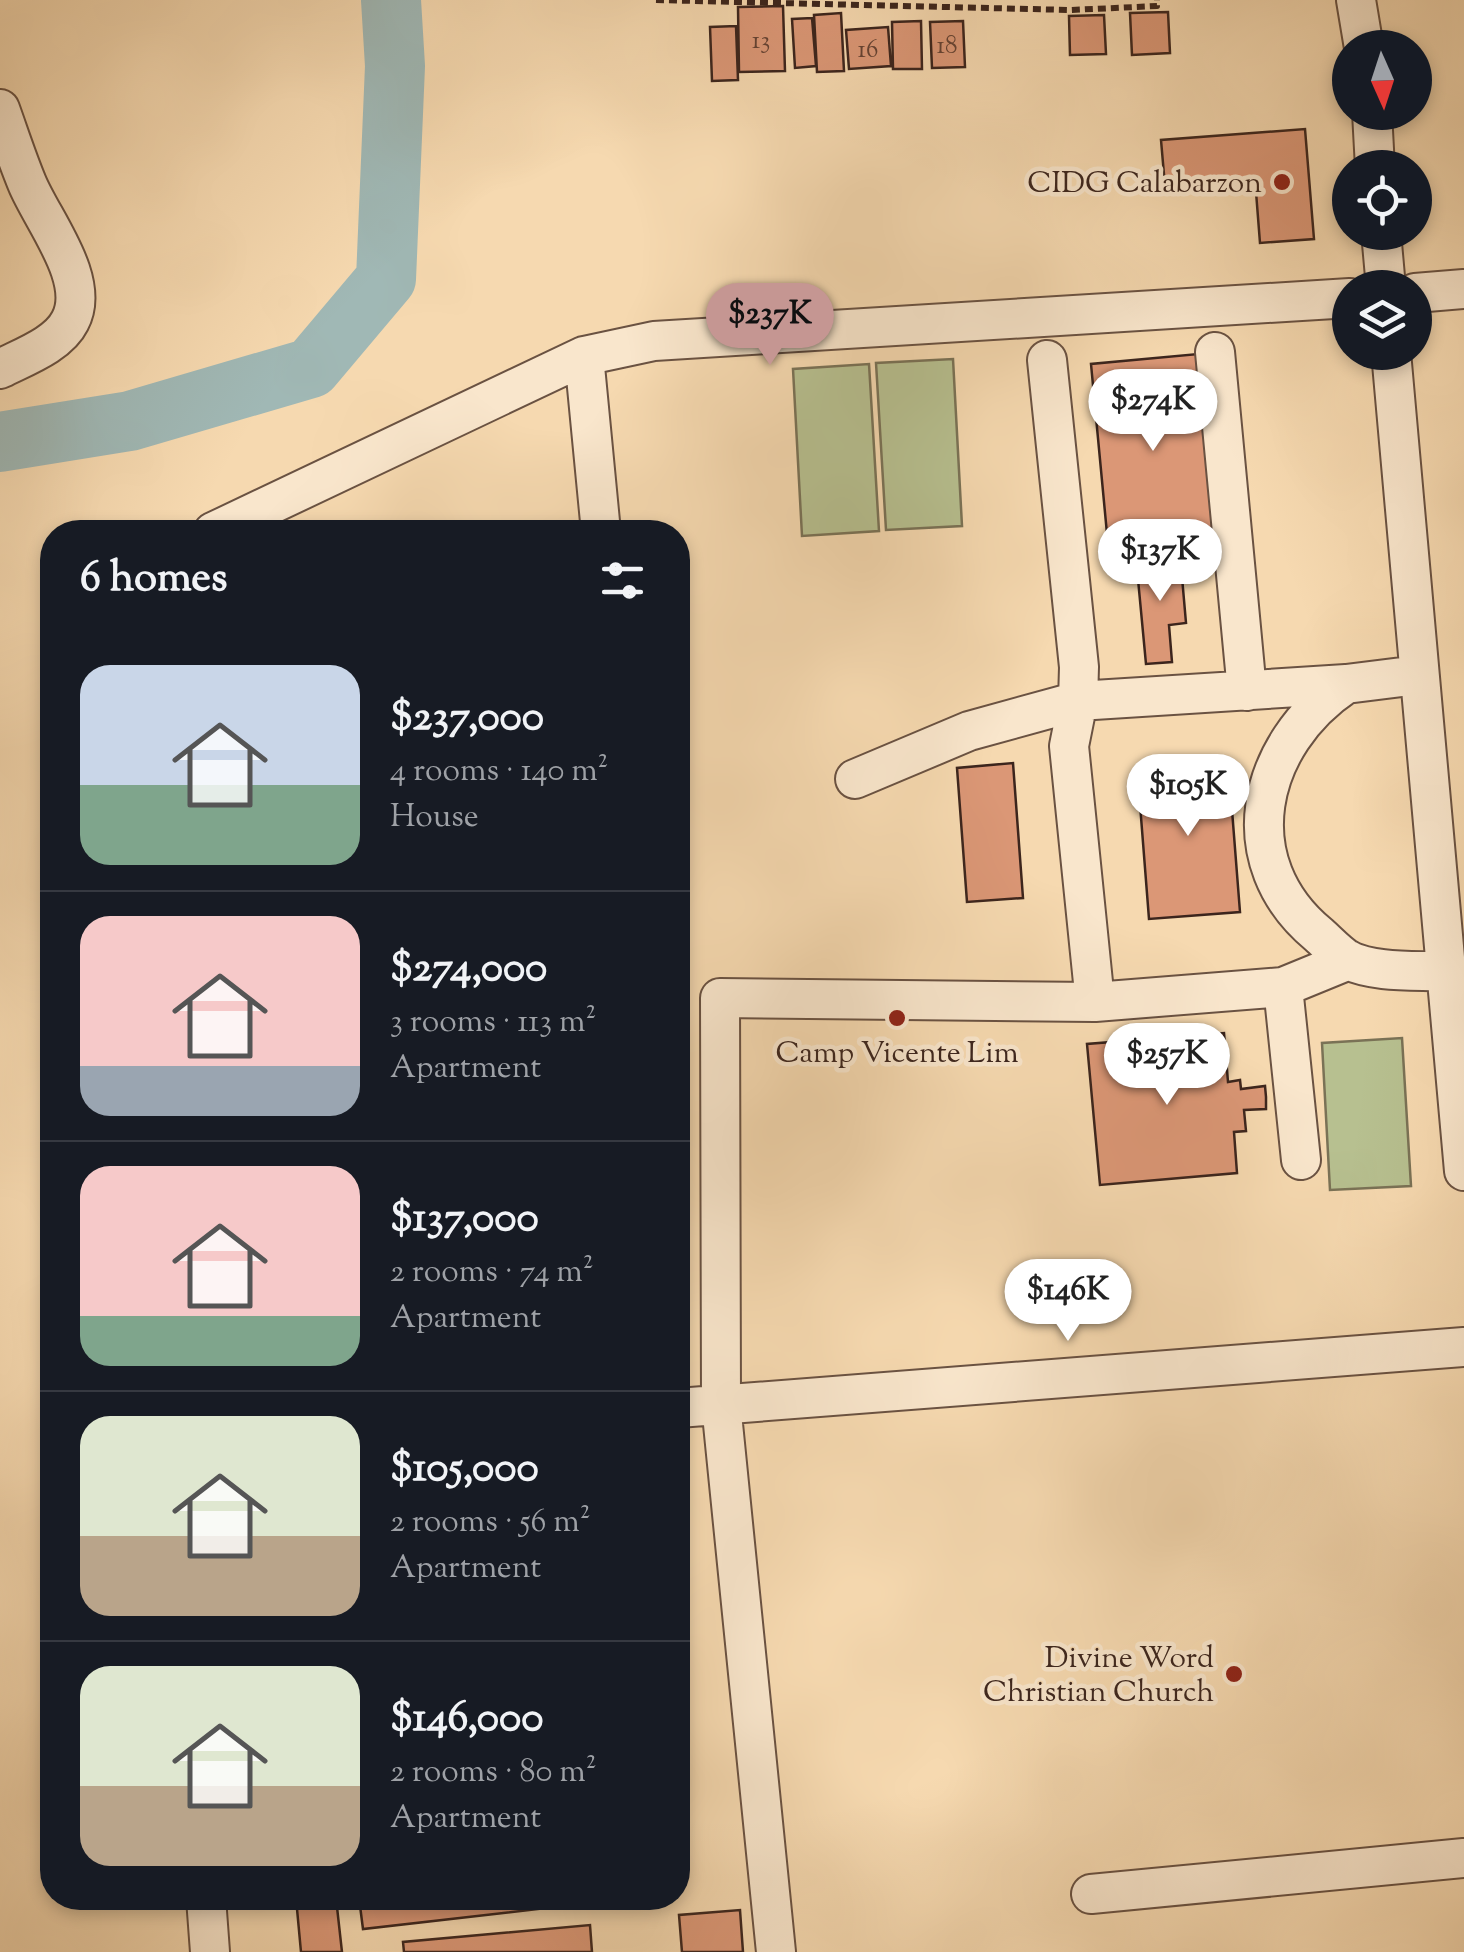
<!DOCTYPE html>
<html lang="en">
<head>
<meta charset="utf-8">
<style>
  :root { --surface:#171b24; --page:#242831; --text:#f1f3f6; --muted:#9ea1a6; --line:#363941; --accent:#c59692 }
  body { margin:0; font-family:"Sorts Mill Goudy",serif; background:var(--page); color:var(--text); height:100vh; display:flex; flex-direction:column; font-size:38px; white-space:nowrap }
  * { box-sizing:border-box; margin:0 }
  p { font-size:32px; color:var(--muted) }
  .icon { flex:none; width:55px; height:55px; fill:none; stroke:currentColor; stroke-width:2; stroke-linecap:round; stroke-linejoin:round }
  .map { position:relative; flex:1; overflow:hidden }
  .panel { position:absolute; left:40px; top:520px; width:650px; height:1390px; display:flex; flex-direction:column; background:var(--surface); border-radius:40px; box-shadow:0 5px 15px #0003 }
  .panel>* { flex:none }
  .needle { width:65px; rotate:177deg }
  .tools { position:absolute; left:1332px; top:30px; display:grid; gap:20px }
  .tools a { display:grid; place-items:center; width:100px; height:100px; border-radius:50%; background:var(--surface); box-shadow:0 5px 15px #0003; font-size:50px }
  .price { position:absolute; translate:-50% -85px; padding:0 22px; border-radius:35px; background:#fff; color:#222; font-size:32px; line-height:65px; filter:drop-shadow(0 2px 5px #0008) }
  .price::after { content:''; position:absolute; left:50%; top:60px; width:30px; height:22px; margin-left:-15px; background:inherit; clip-path:polygon(0 0,100% 0,50% 100%) }
  .price.active { background:var(--accent); color:#111 }
  ul { padding:0; list-style:none }
  li { display:flex; align-items:center; gap:30px; height:250px; padding:0 40px }
  li+li { border-top:2px solid var(--line) }
  li span { display:grid; place-items:center; flex:none; width:280px; height:200px; border-radius:30px; color:#555 }
  li>.icon { margin-inline-start:auto }
  span .icon { width:120px; height:120px; fill:#fffc; stroke-width:1 }
  li b { font-size:42px }
  h2 { display:flex; justify-content:space-between; align-items:center; height:120px; padding:0 40px; font-size:42px }
  .map>svg:first-child { display:block }
  .green { fill:#b7c090; stroke:#7a7256; stroke-width:2.5 }
  .lines { fill:none; stroke-linecap:round; stroke-linejoin:round }
  .river { stroke:#a0b8b5; stroke-width:60 }
  .building { fill:#db9776; stroke:#3c251d; stroke-width:2.5 }
  .minor-casing { stroke:#6a5242; stroke-width:42 }
  .path { stroke:#3c251d; stroke-width:6; stroke-dasharray:8 5; stroke-linecap:butt }
  .minor { stroke:#f9e6cc; stroke-width:38 }
  .poi-dot { fill:#8f2418; stroke:#f9e6cc; stroke-width:4 }
  .labels { text-anchor:middle; stroke-width:9; stroke-linejoin:round; paint-order:stroke }
  .number-label { font-size:25px; fill:#644233 }
  .poi-label { font-size:30px; fill:#3c251d; stroke:#f9e6cc; text-anchor:end }
</style>
</head>
<body>
<div class="map">
<svg width="1464" height="1952" viewBox="0 0 1464 1952">
  <rect width="100%" height="100%" fill="#f6d9b0"/>
  <filter id="stains"><feTurbulence type="fractalNoise" baseFrequency=".002" numOctaves="4"/><feColorMatrix values="0 0 0 0 .2 0 0 0 0 .09 0 0 0 0 .02 0 0 0 .5 -.17"/></filter>
  <radialGradient id="worn" r=".72"><stop offset=".6" stop-color="#630" stop-opacity="0"/><stop offset="1" stop-color="#630" stop-opacity=".3"/></radialGradient>
  <!-- green -->
  <path class="green" d="M953 359 962 526 886 530 876 363Z
    M869 364 879 531 802 536 793 369Z
    M1402 1038 1411 1186 1330 1190 1322 1043Z"/>
  <g class="lines">
    <!-- river -->
    <path class="river" d="M0 442 130 421 311 368 386 279 395 66 391 0"/>
  </g>
  <!-- building -->
  <path class="building" d="M783 6 785 71 739 72 738 7Z
    M1168 12 1170 53 1132 55 1130 13Z
    M841 13 844 71 817 72 814 15Z
    M1104 15 1106 54 1070 55 1069 16Z
    M812 18 816 66 795 68 792 19Z
    M921 21 922 69H893L892 22Z
    M963 21 965 67 932 68 930 22Z
    M736 26 738 80 712 81 710 27Z
    M888 27 891 66 849 69 846 30Z
    M1305 129 1314 239 1260 243 1255 179 1165 186 1161 140Z
    M1198 354 1215 545 1109 555 1091 364Z
    M1180 554 1186 623 1169 625 1172 662 1146 664 1136 558Z
    M1228 759 1240 912 1149 919 1137 766Z
    M1013 763 1023 898 967 902 957 768Z
    M1224 1033 1228 1082 1240 1080 1241 1089 1265 1086 1266 1097V1109L1244 1110 1246 1131 1234 1132 1237 1173 1100 1185 1087 1044Z
    M296 1898H336L342 1952H301Z
    M359 1898H563L564 1906 363 1929Z
    M740 1910 743 1952H682L679 1915Z
    M590 1925 592 1952H404L403 1942Z"/>
  <g class="lines">
    <!-- minor casing -->
    <g class="minor-casing">
      <path id="minor" d="M1356 0 1364 48
        M0 109C9 134 17 159 27 183 42 220 92 280 70 321 58 345 23 357 0 369
        M1372 112 1375 168
        M1381 232 1386 288
        M1415 293 1464 289
        M1215 352 1247 691
        M1391 352 1464 1171
        M584 356 601 532
        M1047 360 1079 667 1078 701 1069 746 1095 1002
        M213 532 584 356 654 341 1350 298
        M1346 684C1256 744 1230 862 1319 935 1328 943 1338 954 1348 960 1374 973 1418 970 1447 972
        M855 779 969 731 1078 701 1346 684 1418 675
        M1283 987 1301 1160
        M678 1408 1464 1347
        M1091 1894 1464 1858
        M206 1898 210 1952
        M776 1952 721 1404 720 998 1095 1002 1283 987 1349 960"/>
    </g>
    <!-- path -->
    <path class="path" d="M656 0 1071 10 1157 6V0"/>
    <!-- minor -->
    <use href="#minor" class="minor"/>
  </g>
  <!-- markers -->
  <g class="poi-dot">
    <circle cx="1282" cy="182" r="10"/>
    <circle cx="897" cy="1018" r="10"/>
    <circle cx="1234" cy="1674" r="10"/>
  </g>
  <g class="labels">
    <!-- number labels -->
    <g class="number-label">
      <text x="761" y="48">13</text>
      <text x="947" y="53">18</text>
      <text x="868" y="57">16</text>
    </g>
    <!-- poi labels -->
    <g class="poi-label">
      <text x="1262" y="192">CIDG Calabarzon</text>
      <text x="897" y="1062" text-anchor="middle">Camp Vicente Lim</text>
      <text x="1214" y="1667">Divine Word<tspan x="1214" dy="34">Christian Church</tspan></text>
    </g>
  </g>
  <rect width="100%" height="100%" filter="url(#stains)"/>
  <rect width="100%" height="100%" fill="url(#worn)"/>
</svg>
<div class="tools">
<a><svg class="needle" viewBox="-14 -14 28 28"><path d="M0-13l5 13h-10z" fill="#e53935"/><path d="M0 13l5-13h-10z" fill="#9ea1a6"/></svg></a>
<a><svg class="icon" aria-label="locate" viewBox="0 0 24 24"><circle cx="12" cy="12" r="6"/><path d="M12 2v4M12 18v4M2 12h4M18 12h4"/></svg></a>
<a><svg class="icon" aria-label="layers" viewBox="0 0 24 24"><path d="M12 4l9 5-9 5-9-5zM3 14l9 5 9-5"/></svg></a>
</div>
<b class="price active" style="left:770px;top:368px">$237K</b>
<b class="price" style="left:1153px;top:454px">$274K</b>
<b class="price" style="left:1160px;top:604px">$137K</b>
<b class="price" style="left:1188px;top:839px">$105K</b>
<b class="price" style="left:1167px;top:1108px">$257K</b>
<b class="price" style="left:1068px;top:1344px">$146K</b>
<section class="panel">
<h2>6 homes<svg class="icon" aria-label="filters" viewBox="0 0 24 24"><path d="M4 7h16M4 17h16"/><circle cx="9" cy="7" r="2"/><circle cx="15" cy="17" r="2"/></svg></h2>
<ul>
<li><span style="background:linear-gradient(#c9d6e8 60%,#7fa58c 0)"><svg class="icon" aria-label="home" viewBox="0 0 24 24"><path d="M3 11l9-7 9 7M6 9v11h12V9"/></svg></span><div><b>$237,000</b><p>4 rooms · 140 m²</p><p>House</p></div></li>
<li><span style="background:linear-gradient(#f6c9c9 75%,#9aa5b1 0)"><svg class="icon" aria-label="home" viewBox="0 0 24 24"><path d="M3 11l9-7 9 7M6 9v11h12V9"/></svg></span><div><b>$274,000</b><p>3 rooms · 113 m²</p><p>Apartment</p></div></li>
<li><span style="background:linear-gradient(#f6c9c9 75%,#7fa58c 0)"><svg class="icon" aria-label="home" viewBox="0 0 24 24"><path d="M3 11l9-7 9 7M6 9v11h12V9"/></svg></span><div><b>$137,000</b><p>2 rooms · 74 m²</p><p>Apartment</p></div></li>
<li><span style="background:linear-gradient(#dfe7d0 60%,#b9a48a 0)"><svg class="icon" aria-label="home" viewBox="0 0 24 24"><path d="M3 11l9-7 9 7M6 9v11h12V9"/></svg></span><div><b>$105,000</b><p>2 rooms · 56 m²</p><p>Apartment</p></div></li>
<li><span style="background:linear-gradient(#dfe7d0 60%,#b9a48a 0)"><svg class="icon" aria-label="home" viewBox="0 0 24 24"><path d="M3 11l9-7 9 7M6 9v11h12V9"/></svg></span><div><b>$146,000</b><p>2 rooms · 80 m²</p><p>Apartment</p></div></li>
</ul>
</section>
</div>
</body>
</html>
